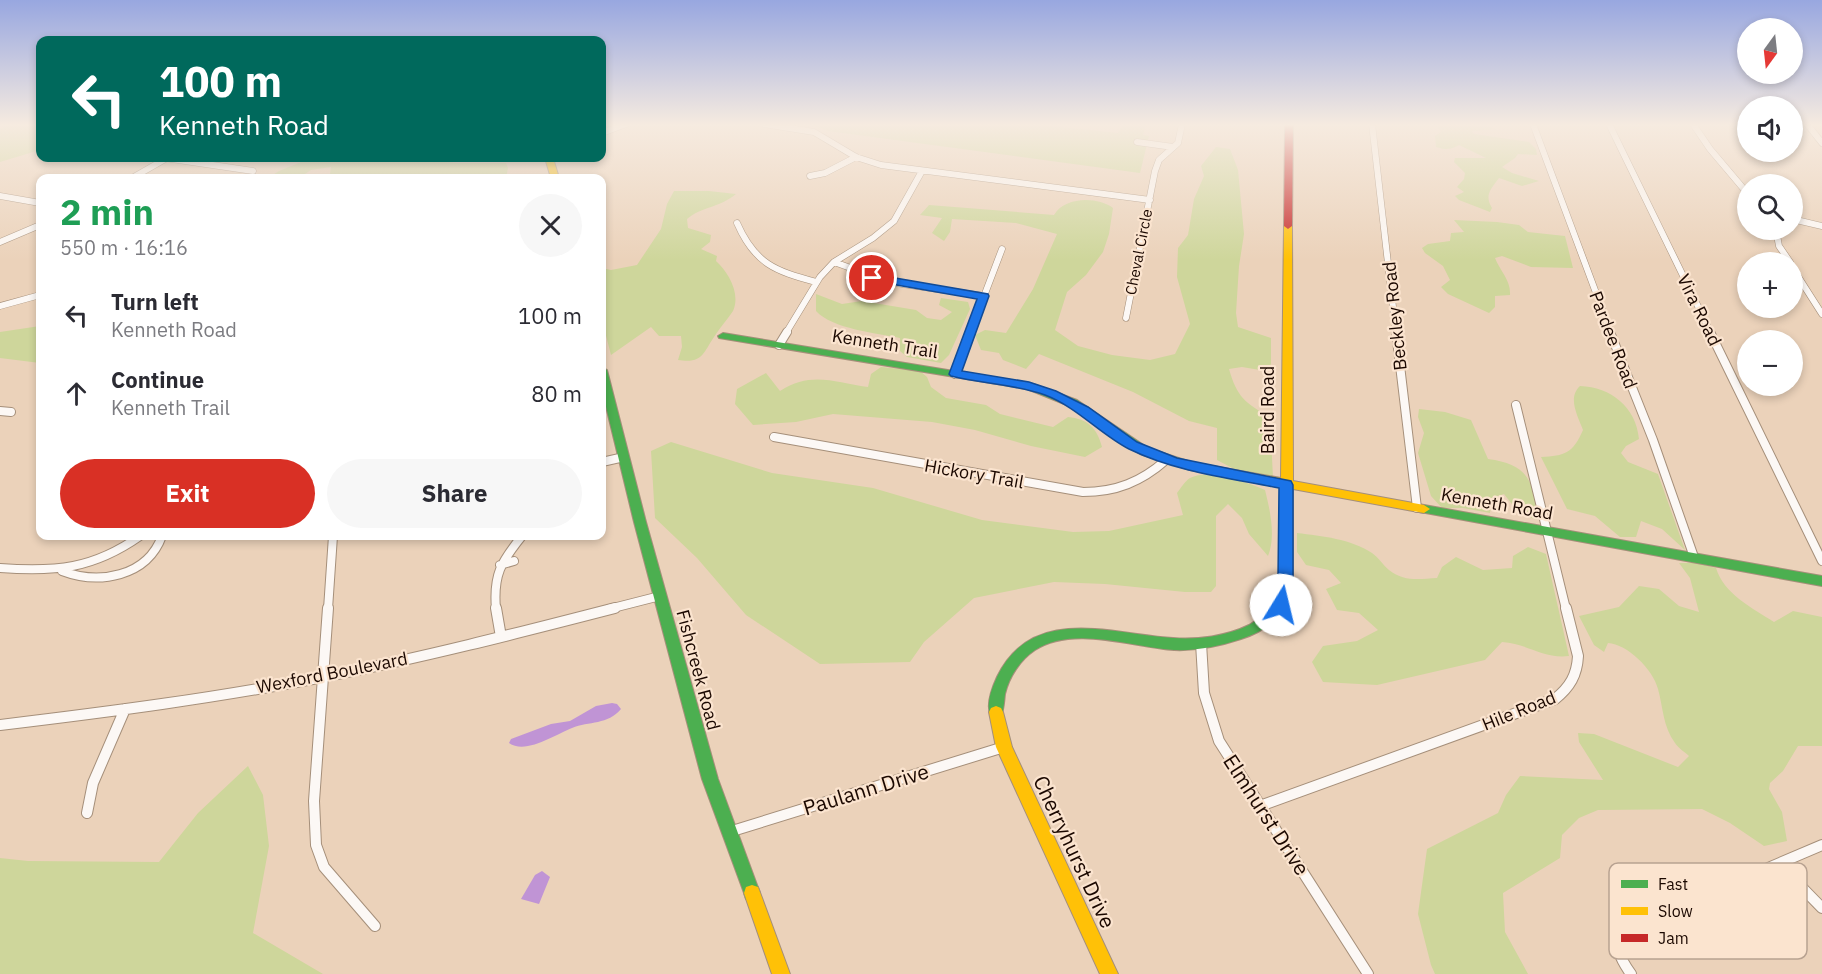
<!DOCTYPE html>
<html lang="en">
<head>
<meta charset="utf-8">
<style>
	:root { --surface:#fff; --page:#f7f7f7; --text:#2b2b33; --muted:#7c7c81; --accent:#d93025 }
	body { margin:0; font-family:"IBM Plex Sans",sans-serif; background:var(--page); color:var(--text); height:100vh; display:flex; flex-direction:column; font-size:22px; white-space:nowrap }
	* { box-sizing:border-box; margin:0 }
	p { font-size:20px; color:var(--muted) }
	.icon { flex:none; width:33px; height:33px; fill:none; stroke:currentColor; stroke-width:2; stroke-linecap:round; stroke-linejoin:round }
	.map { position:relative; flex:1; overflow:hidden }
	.side { position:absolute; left:36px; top:174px; width:570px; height:366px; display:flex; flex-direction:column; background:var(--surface); border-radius:12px; box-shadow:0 3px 9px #0003 }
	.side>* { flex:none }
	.guide { position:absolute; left:36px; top:36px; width:570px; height:126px; border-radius:12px; box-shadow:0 3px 9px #0003; background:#00695c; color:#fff; overflow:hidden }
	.needle { width:39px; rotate:195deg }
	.buttons { position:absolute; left:1737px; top:18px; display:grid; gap:12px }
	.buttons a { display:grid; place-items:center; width:66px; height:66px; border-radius:50%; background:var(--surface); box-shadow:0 3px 9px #0003; font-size:30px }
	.pin { position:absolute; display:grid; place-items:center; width:51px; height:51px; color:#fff; margin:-26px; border:3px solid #fff; border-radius:50%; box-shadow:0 2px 6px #0007 }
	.me { position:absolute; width:66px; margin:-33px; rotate:9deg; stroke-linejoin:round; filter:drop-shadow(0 0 4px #0008) }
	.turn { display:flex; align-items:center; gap:21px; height:126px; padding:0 24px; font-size:27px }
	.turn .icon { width:78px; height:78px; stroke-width:2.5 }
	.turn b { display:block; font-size:42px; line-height:51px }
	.round { display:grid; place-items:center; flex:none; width:63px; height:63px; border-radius:32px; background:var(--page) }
	.overview { display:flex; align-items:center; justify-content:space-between; height:102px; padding:0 24px }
	h1 { font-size:36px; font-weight:700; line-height:45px; color:#1e9e55 }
	.primary-button { display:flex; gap:12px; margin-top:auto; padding:12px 24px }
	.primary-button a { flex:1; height:69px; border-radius:36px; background:var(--accent); color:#fff; font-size:24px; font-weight:700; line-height:69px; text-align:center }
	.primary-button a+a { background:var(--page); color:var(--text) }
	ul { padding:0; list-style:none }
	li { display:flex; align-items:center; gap:18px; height:78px; padding:0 24px }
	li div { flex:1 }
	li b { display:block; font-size:22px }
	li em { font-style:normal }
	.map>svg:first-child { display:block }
</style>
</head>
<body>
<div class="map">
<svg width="1822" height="974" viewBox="0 0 1822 974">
	<rect width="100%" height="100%" fill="#ebd2ba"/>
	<path fill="#ced69b" d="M10,124H40V150L0,162V129Z
		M798,124H1034L1118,133L1124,124H1146L1143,135L1149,136L1140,173L828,131L810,124Z
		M1436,124L1491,127L1496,129L1472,131L1474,134L1529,142L1536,149L1537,155L1518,154L1515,158L1502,167L1512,173L1539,181L1522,186L1499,178C1491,189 1484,195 1492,208L1490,212L1459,200L1455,196L1464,192L1457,187L1464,179L1465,173L1454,162L1455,158H1486L1459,145C1451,150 1445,150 1436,147L1435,136L1441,132Z
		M1216,147L1230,149L1238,170L1244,234L1239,266L1236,313L1238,327L1271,338V364L1266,371L1242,367L1229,369C1237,397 1245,403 1270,417L1273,478L1234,469L1217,460V428L1189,421L1133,392L1039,354L1026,369L1003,360L999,353L981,350L975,335L985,330L1006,333L1033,289L1057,234L1016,223L952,219L950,232L944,241L932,233L942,218L920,215L929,205L1054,215C1064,197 1097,196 1113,208L1109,234L1103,252L1086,275L1067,292L1055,330L1078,346L1112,355L1150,360L1175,354L1190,324L1177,277L1178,248L1188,235L1194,199L1204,176L1201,166Z
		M307,158H404L457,163H506L508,168L506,178H324L330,174L331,167L311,170L299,178H268L279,171L311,158Z
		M674,191H709L736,194C721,207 701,207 687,219L688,228L711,235L710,242L701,249L717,256L716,261C728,272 741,293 733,311C728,319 721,326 716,334C703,352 704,364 678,360L682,347L681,336H659L651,327L611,355L602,320V268L611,270L637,265L661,229L667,204Z
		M1454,220L1497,222L1519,225L1528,232L1565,236L1573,268L1531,267L1502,256L1495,258C1500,271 1511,280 1510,295L1495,296V307L1489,313L1448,294L1441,287L1450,280L1443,266L1425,253L1422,248L1428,244L1450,241L1451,233L1464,232Z
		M816,294L842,304L862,301L916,310L927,318L941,320L952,312L939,305L941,298L968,302L970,309L949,355L941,363L907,357L900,351V338C877,333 832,329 816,311Z
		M40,326V363L0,358V332Z
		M881,367L920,371L927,377L931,387L946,398L986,405L1000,414L1053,427L1068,417C1088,419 1097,428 1102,447L1085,457L1031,446L975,430L932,422L833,414L796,422L753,425L735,404L737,389L766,373L780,391C811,371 834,382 868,387L871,374Z
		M1580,386C1611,387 1636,407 1639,439L1626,446L1621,453L1628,462L1658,474L1685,550L1662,529L1641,521L1636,537H1620L1595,516L1567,509L1541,457C1565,456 1573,453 1583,430C1578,416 1567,398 1580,386Z
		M1419,409L1445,412L1471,420L1488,459C1528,464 1535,482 1537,520L1519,513L1504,494L1492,498L1490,513L1463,508H1442L1431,496L1418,453L1424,433L1418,417Z
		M671,442L772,473L873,488L982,520L1073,532L1109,531L1183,515L1177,493C1181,488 1185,481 1190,478C1210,468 1246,482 1265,490C1270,510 1276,536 1268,556L1249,534L1242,518L1228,504L1216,516V586L1211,592H1185L1105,584L1054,582L974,598L924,642L910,662L820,664L746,615L697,558L655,518L651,451Z
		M1297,533C1322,536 1351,539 1372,553C1379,558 1383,565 1389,570C1404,582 1419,579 1437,578L1442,567L1456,557L1483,570L1512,568L1513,556L1528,547L1546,554L1569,656C1543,659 1529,644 1502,642L1485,660L1377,685L1323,682L1312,662L1323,646L1357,641L1378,630L1359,613L1337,610L1326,589L1341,583L1329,570L1306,565L1297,552Z
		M1679,563H1697L1716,568C1724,594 1752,608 1774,622L1793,611L1822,617V746H1798L1783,771L1770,783L1769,789L1782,812L1787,841L1764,846L1730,823L1702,809L1598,810L1579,818L1562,835L1560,858L1503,893L1505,932L1528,974H1435L1431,965L1418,914L1427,849L1498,813L1506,795L1520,776L1603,780L1579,742L1578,733L1594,734L1678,767L1689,756C1685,752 1678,748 1675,743C1663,727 1663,707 1658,689C1653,669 1627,644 1608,643L1604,652L1594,645L1579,616L1619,607L1639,586L1659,589L1679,606L1699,612L1690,578Z
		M248,766L263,795L269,846L253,933L323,974H0V858L28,861L159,862L198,813Z"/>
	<path fill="#c094d5" d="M612,703L617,704L621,709C608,725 589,721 572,728C556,734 526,755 509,743L511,739L551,724L570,721L596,706Z
		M542,871L550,877L539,904L521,899L535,875Z"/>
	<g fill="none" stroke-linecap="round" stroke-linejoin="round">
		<defs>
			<path id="street-far2" d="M764,124L814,132L856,157L881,165L1150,200
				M1372,124L1396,333
				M1533,124L1611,333
				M1609,124L1711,333
				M1693,124L1710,149L1748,194
				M1807,124L1822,143
				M602,133L626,124
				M1137,142L1173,147
				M165,158L253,171
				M810,176L825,173L856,157
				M132,178L167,158
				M0,196L40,203
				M1792,219L1822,226
				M737,223C755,264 775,271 816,282
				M1776,230L1779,246L1790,262
				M0,242L40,225
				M834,262L889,282L984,296
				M1792,267L1822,314
				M0,306L40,295
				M1126,318L1155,171L1159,160L1178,143L1182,124
				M786,333L820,277L834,262L873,238L894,221L922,171
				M970,333L1002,249"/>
			<path id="street-far1" d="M1396,332L1417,508
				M1610,332L1653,440L1694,557
				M1710,332L1822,561
				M779,345L787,332
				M955,374L971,332
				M1516,405L1566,609
				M0,411L11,412
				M774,437L1083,492C1116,492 1141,482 1166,460
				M602,462L624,457
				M500,565L514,561
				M0,568C56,572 93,569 140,536
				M62,571C99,585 147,577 162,536
				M328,609L333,536
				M496,609C493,575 501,562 522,536
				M609,609L660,596"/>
			<path id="street" d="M328,608L314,801L316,845L324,867L375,926
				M496,608L501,637
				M1201,643L1204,693L1219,741L1368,974
				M0,725C108,712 216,698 323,677C421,658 518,633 615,608
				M1260,806L1555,699C1570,687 1577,675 1578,656L1566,608
				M87,813L93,783L125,709
				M729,832L1004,747
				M1779,864L1822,908
				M1631,974C1621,960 1613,946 1623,930L1822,845"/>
			<path id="fast" d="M723,333L1033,384L1077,400L1148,448L1194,463L1196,466L1190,470L1140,454L1069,406L1027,389L719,338L718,336Z
				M602,367L607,370L646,522L718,779L760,893L758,899L752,901L746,899L744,893L702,779L634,522L602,390Z
				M1424,505L1822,576V586L1420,512L1418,509L1420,506Z
				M1286,572L1291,573L1293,577C1288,610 1273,629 1241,639C1220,646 1197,651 1174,650C1132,647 1073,625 1035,650C1020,660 1009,677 1005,694C1004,702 1004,710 1001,716L996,718L991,716C985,705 992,688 997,677C1032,604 1111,634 1173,638C1197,640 1227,636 1249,625C1263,617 1273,607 1277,591C1278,585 1279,579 1281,573Z"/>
			<path id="slow" d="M545,158H553L559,178H551Z
				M1288,223L1292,226L1293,481L1424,505L1430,509L1424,513L1293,489V577L1291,581H1281L1279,577L1281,487L1190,470L1184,466L1190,462L1281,478L1284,226Z
				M996,706L1001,708L1003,712L1012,747L1118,974H1100L996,747L989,712L991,708Z
				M752,885L758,887L790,974H772L744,893L746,887Z"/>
			<path id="jam" d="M1285,124H1293L1292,226L1288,229L1284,226Z"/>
		</defs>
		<use href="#street-far2" stroke="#a58f7a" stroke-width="7"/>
		<use href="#street-far1" stroke="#a58f7a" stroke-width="10"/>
		<use href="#street" stroke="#a58f7a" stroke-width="12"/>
		<use href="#fast" stroke="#a58f7a" stroke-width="2"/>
		<use href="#slow" stroke="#a58f7a" stroke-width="2"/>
		<use href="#jam" stroke="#a58f7a" stroke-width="2"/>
		<use href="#street-far2" stroke="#fcf8f5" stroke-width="6"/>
		<use href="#street-far1" stroke="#fcf8f5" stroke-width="8"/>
		<use href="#street" stroke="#fcf8f5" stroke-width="10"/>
		<use href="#fast" fill="#4caf50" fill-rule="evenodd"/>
		<use href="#slow" fill="#ffc107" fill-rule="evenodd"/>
		<use href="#jam" fill="#c62828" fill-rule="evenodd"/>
	</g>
	<linearGradient id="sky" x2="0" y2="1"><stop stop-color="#98a7e0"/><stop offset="0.48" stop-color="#f6ebe0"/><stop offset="1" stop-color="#f6ebe0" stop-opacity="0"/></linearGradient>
	<rect width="1822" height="260" fill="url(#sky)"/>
	<path fill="#1a73e8" stroke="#114b97" stroke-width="1.5" d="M872,274L988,294L989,296L962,371L1029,382L1056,391L1088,407L1137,442L1177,458L1291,481L1293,485V578L1287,610H1276L1274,605L1278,578L1279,488C1229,478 1176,472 1129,449C1100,434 1077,407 1045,395C1015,384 982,384 951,376L949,374L977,299L868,280L866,278Z"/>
	<g text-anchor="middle" stroke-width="4.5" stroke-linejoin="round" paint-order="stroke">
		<g font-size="15" fill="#1b0800" stroke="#fbe4cf">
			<text transform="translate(1139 252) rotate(-79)" y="5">Cheval Circle</text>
		</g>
		<g font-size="18" fill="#1b0800" stroke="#fbe4cf">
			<text transform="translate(1699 310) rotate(64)" y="6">Vira Road</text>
			<text transform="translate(1395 316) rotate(-96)" y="6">Beckley Road</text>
			<text transform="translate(1613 340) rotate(69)" y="6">Pardee Road</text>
			<text transform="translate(885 344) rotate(9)" y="6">Kenneth Trail</text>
			<text transform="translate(1268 410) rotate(-90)" y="6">Baird Road</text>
			<text transform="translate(974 474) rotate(10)" y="6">Hickory Trail</text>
			<text transform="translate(1497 504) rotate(10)" y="6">Kenneth Road</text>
			<text transform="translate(698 670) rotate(75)" y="6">Fishcreek Road</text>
			<text transform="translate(332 673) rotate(-11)" y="6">Wexford Boulevard</text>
			<text transform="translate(1519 711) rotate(-22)" y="6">Hile Road</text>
		</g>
		<g font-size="21" fill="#1b0800" stroke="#fbe4cf">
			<text transform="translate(866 790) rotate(-17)" y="7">Paulann Drive</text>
			<text transform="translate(1266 815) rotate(57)" y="7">Elmhurst Drive</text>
			<text transform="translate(1074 852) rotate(65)" y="7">Cherryhurst Drive</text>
		</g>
	</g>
	<rect x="1609" y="863" width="198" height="96" rx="9" fill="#fbe4cf" stroke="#b8a291" stroke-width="1.5"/>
	<rect x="1621" y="880" width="27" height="8" fill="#4caf50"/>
	<rect x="1621" y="907" width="27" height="8" fill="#ffc107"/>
	<rect x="1621" y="934" width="27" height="8" fill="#c62828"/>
	<g font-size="16" fill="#1b0800">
		<text x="1658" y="890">Fast</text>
		<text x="1658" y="917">Slow</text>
		<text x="1658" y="944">Jam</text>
	</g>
</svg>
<div class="buttons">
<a><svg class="needle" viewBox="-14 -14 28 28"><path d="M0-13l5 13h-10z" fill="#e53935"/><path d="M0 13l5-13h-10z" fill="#7c7c81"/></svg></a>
<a><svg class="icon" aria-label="sound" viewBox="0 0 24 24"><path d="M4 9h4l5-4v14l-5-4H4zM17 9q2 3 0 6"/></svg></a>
<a><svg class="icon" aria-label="search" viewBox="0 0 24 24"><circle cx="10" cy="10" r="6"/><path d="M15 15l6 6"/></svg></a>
<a>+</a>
<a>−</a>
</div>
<div class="pin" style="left:872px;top:278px;background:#d93025"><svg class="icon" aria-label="arrive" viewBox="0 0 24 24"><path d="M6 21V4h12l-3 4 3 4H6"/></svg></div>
<svg class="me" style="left:1281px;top:605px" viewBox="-20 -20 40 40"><circle r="19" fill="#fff"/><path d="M0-13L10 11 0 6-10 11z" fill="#1a73e8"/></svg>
<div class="guide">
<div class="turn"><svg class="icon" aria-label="left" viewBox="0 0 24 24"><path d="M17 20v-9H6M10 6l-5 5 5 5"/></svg><div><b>100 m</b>Kenneth Road</div></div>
</div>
<section class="side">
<div class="overview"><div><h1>2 min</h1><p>550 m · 16:16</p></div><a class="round"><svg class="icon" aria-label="close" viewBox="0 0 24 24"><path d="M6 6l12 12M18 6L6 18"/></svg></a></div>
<ul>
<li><svg class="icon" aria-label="left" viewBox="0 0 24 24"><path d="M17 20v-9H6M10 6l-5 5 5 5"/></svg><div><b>Turn left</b><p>Kenneth Road</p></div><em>100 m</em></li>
<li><svg class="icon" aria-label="ahead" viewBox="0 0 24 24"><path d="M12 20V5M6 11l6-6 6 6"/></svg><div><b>Continue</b><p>Kenneth Trail</p></div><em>80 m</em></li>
</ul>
<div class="primary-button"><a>Exit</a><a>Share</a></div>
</section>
</div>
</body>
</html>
